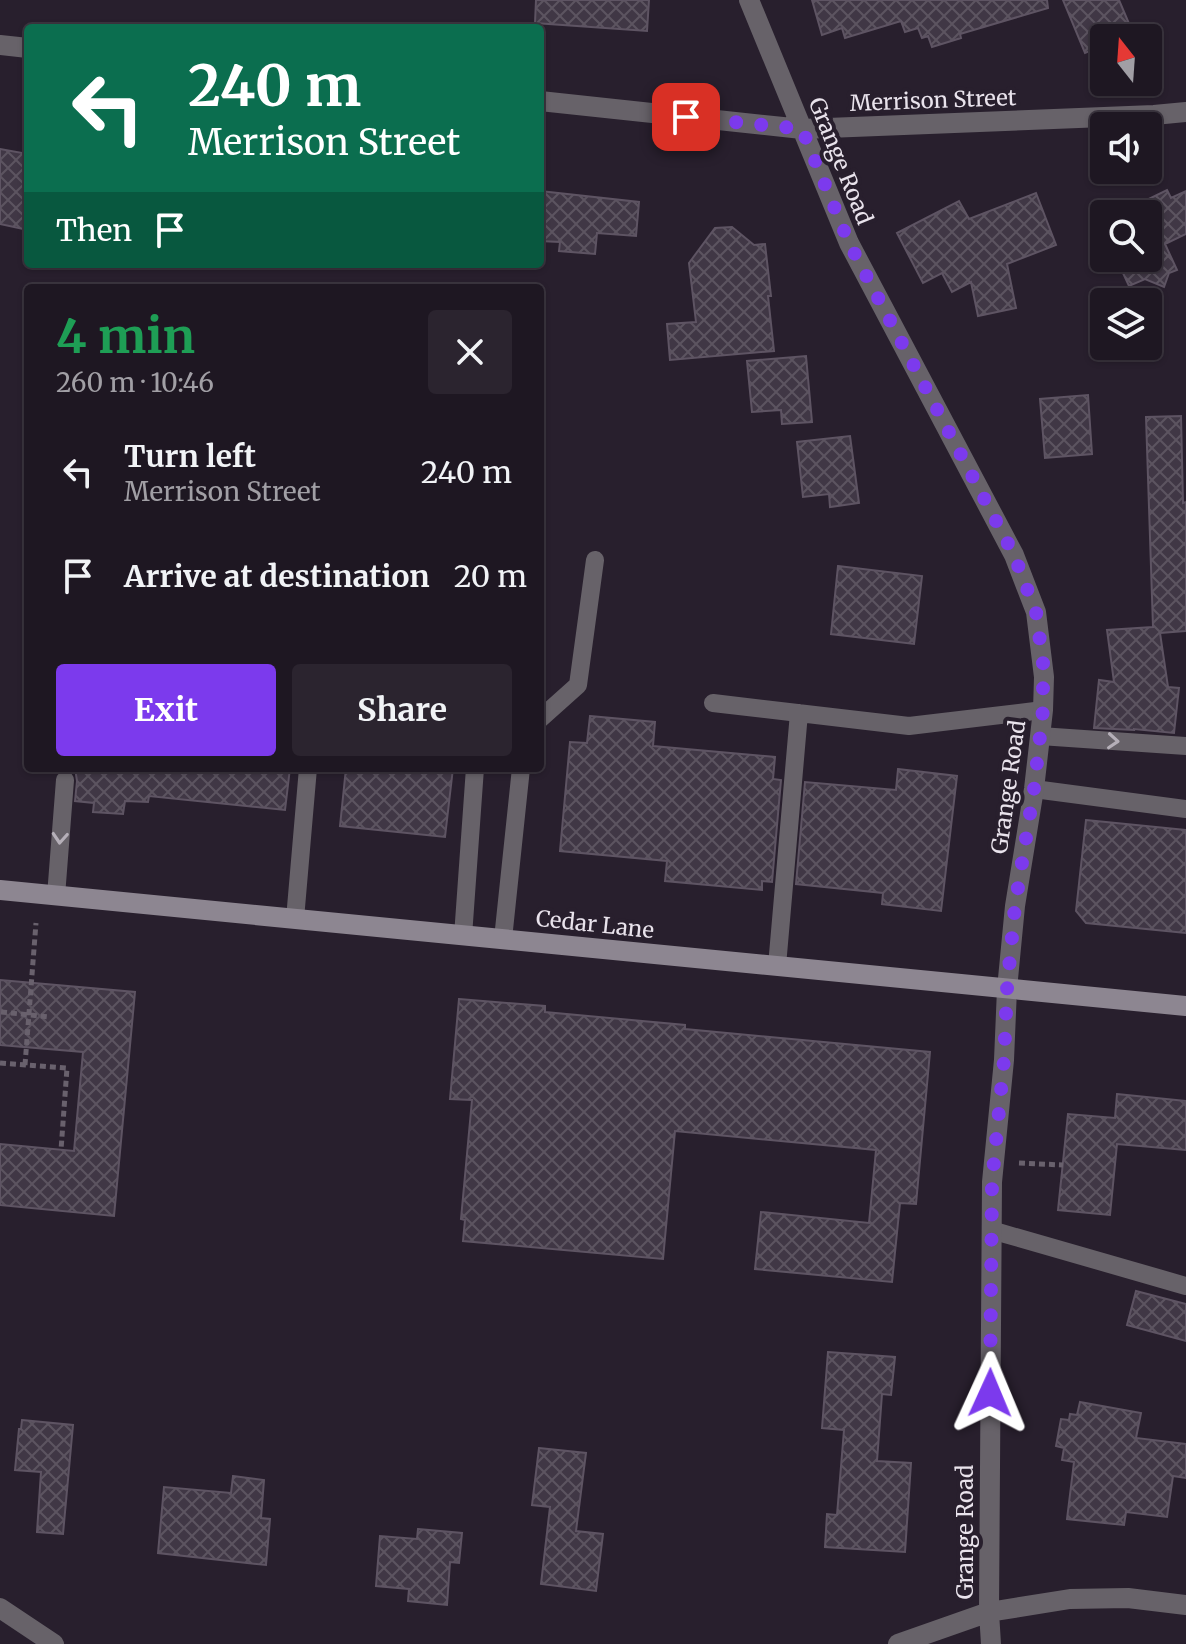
<!DOCTYPE html>
<html lang="en">
<head>
<meta charset="utf-8">
<style>
	:root { --surface:#1e1722; --page:#2b242f; --text:#f1f3f6; --muted:#a19fa5; --line:#3c3640; --accent:#7c3aed }
	body { margin:0; font-family:Merriweather,serif; background:var(--page); color:var(--text); height:100vh; display:flex; flex-direction:column; font-size:30px; white-space:nowrap }
	* { box-sizing:border-box; margin:0 }
	p { font-size:26px; color:var(--muted) }
	.icon { flex:none; width:44px; height:44px; fill:none; stroke:currentColor; stroke-width:2; stroke-linecap:round; stroke-linejoin:round }
	.map { position:relative; flex:1; overflow:hidden }
	.side { position:absolute; left:24px; top:284px; width:520px; height:488px; display:flex; flex-direction:column; background:var(--surface); border-radius:8px; box-shadow:0 2px 6px #0004,0 0 0 2px var(--line) }
	.side>* { flex:none }
	.hud { position:absolute; left:24px; top:24px; width:520px; height:244px; border-radius:8px; box-shadow:0 2px 6px #0004,0 0 0 2px var(--line); background:#0b6e4f; color:#fff; overflow:hidden }
	.needle { width:52px; rotate:343deg }
	.fabs { position:absolute; left:1090px; top:24px; display:grid; gap:16px }
	.fabs a { display:grid; place-items:center; width:72px; height:72px; border-radius:8px; background:var(--surface); box-shadow:0 2px 6px #0004,0 0 0 2px var(--line); font-size:40px }
	.pin { position:absolute; display:grid; place-items:center; width:68px; height:68px; color:#fff; margin:-34px; border-radius:16px; box-shadow:0 4px 12px #0006 }
	.me { position:absolute; width:88px; margin:-44px; rotate:1deg; stroke-linejoin:round; filter:drop-shadow(0 0 6px #0008) }
	.turn { display:flex; align-items:center; gap:28px; height:168px; padding:0 32px; font-size:36px }
	.turn .icon { width:104px; height:104px; stroke-width:2.5 }
	.turn b { display:block; font-size:56px; line-height:68px }
	.then { display:flex; align-items:center; height:76px; padding:0 32px; background:#0003; gap:16px; font-size:30px }
	.round { display:grid; place-items:center; flex:none; width:84px; height:84px; border-radius:8px; background:var(--page) }
	.headline { display:flex; align-items:center; justify-content:space-between; height:136px; padding:0 32px }
	h1 { font-size:48px; font-weight:700; line-height:60px; color:#1e9e55 }
	.action { display:flex; gap:16px; margin-top:auto; padding:16px 32px }
	.action a { flex:1; height:92px; border-radius:8px; background:var(--accent); color:#fff; font-size:32px; font-weight:700; line-height:92px; text-align:center }
	.action a+a { background:var(--page); color:var(--text) }
	ul { padding:0; list-style:none }
	li { display:flex; align-items:center; gap:24px; height:104px; padding:0 32px }
	li div { flex:1 }
	li b { display:block; font-size:30px }
	li em { font-style:normal }
	.map>svg:first-child { display:block }
</style>
</head>
<body>
<div class="map">
<svg width="1186" height="1644" viewBox="0 0 1186 1644">
	<defs>
		<pattern id="building-cross-hatch" width="8" height="8" patternUnits="userSpaceOnUse" patternTransform="scale(2)"><rect width="8" height="8" fill="#403745"/><path d="M0 0l8 8M0 8l8-8" fill="none" stroke="#5c5460"/></pattern>
	</defs>
	<rect width="100%" height="100%" fill="#281f2d"/>
	<path fill="url(#building-cross-hatch)" stroke="#5e5463" stroke-width="2" d="M536,0H649L647,31L535,23Z
		M812,0H1047L1048,8L960,34L961,38L932,47L928,36L922,38L918,28L905,32L901,21L845,38L842,28L822,35Z
		M1063,0H1119L1133,33L1121,38H1104V45L1085,53Z
		M0,149L28,154V230L0,224Z
		M1167,190L1171,198L1186,191V234L1165,244L1177,270L1169,273L1164,287L1145,279L1129,286L1116,258H1148V214H1122L1127,212L1126,210Z
		M540,191L639,202L636,236L597,233L595,254L559,251L560,242L540,241Z
		M1036,193L1056,245L1007,264L1016,308L978,316L971,282L952,292L942,273L923,283L897,233L959,201L969,219Z
		M732,227L754,245L765,244L771,296H768L774,351L670,360L667,324L696,322L689,263L715,228Z
		M806,356L812,422L782,424L781,410L752,412L747,361Z
		M1088,395L1092,454L1045,458L1040,399Z
		M1181,416L1183,503L1186,502V631L1160,633L1168,687L1179,688L1174,733L1134,729V730L1094,728L1099,680L1114,682L1107,630L1153,627L1146,417Z
		M850,436L859,503L830,507L829,494L803,497L797,442Z
		M838,566L922,576L914,644L831,634Z
		M590,716L655,722L653,746L775,757L773,779L781,780L772,882L762,881V890L665,881L667,861L560,851L570,742L587,743Z
		M75,768H290L285,810L149,796L148,802L125,801L123,814L93,812L94,803L75,801L77,781Z
		M346,768H453L445,837L340,826Z
		M898,769L957,776L941,911L882,904L883,893L796,884L805,782L896,790Z
		M1086,820L1186,830V933L1086,923L1076,911Z
		M0,980L135,992L114,1216L0,1205V1144L74,1151L83,1052L0,1045Z
		M459,999L545,1006V1012L685,1025V1029L930,1052L916,1204L900,1203L892,1282L755,1269L761,1212L869,1223L876,1150L675,1131L663,1259L463,1241L465,1220L461,1219L472,1100L450,1099Z
		M1117,1094L1186,1101V1150L1117,1144L1110,1215L1058,1210L1068,1114L1115,1118Z
		M1136,1291L1186,1304V1341L1127,1325Z
		M828,1352L895,1357L891,1395L882,1394L877,1461L911,1463L905,1552L825,1547L827,1514L837,1515L844,1430L822,1428Z
		M1080,1402L1141,1413L1136,1438L1186,1444V1478L1173,1476L1167,1517L1126,1512L1124,1525L1067,1519L1074,1462L1062,1460L1064,1448L1056,1446L1061,1419L1069,1420L1070,1414L1077,1415Z
		M22,1420L73,1425L63,1534L37,1532L41,1472L15,1470L19,1429H21Z
		M539,1448L586,1453L576,1531L603,1534L596,1591L541,1584L550,1507L532,1505Z
		M233,1476L264,1480L261,1518L270,1519L266,1565L158,1553L164,1487L231,1493Z
		M418,1529L462,1533L459,1563L450,1562L447,1605L408,1601L409,1589L376,1586L380,1536L417,1539Z"/>
	<g fill="none" stroke-linecap="round" stroke-linejoin="round">
		<path stroke="#69616d" stroke-width="5" stroke-dasharray="6 4" stroke-linecap="butt" d="M1,1012L50,1017
			M0,1063L67,1068L61,1150
			M25,1065L36,923
			M1019,1163L1063,1165"/>
		<path stroke="#676269" stroke-width="18" d="M713,703L909,726L1043,710
			M540,719L578,685L595,560
			M1040,736L1186,746
			M1034,789L1186,809
			M56,896L65,780
			M295,919L308,768
			M463,936L475,768
			M503,939L521,768
			M777,966L799,713
			M991,1230L1186,1286"/>
		<path stroke="#676269" stroke-width="20" d="M749,0L849,243L1014,555L1036,612L1044,677L1043,710L1034,789L1015,906L1007,989L1004,1060L992,1182L989,1612L991,1644
			M0,45L28,48
			M540,101L802,129L1154,115L1186,112
			M0,1608L54,1644
			M898,1644L989,1612L1070,1599L1128,1598L1186,1605"/>
		<path stroke="#8d8691" stroke-width="20" d="M0,890L1186,1006"/>
	</g>
	<defs><path id="oneway-chevron" d="M-2-3.5L2.5 0L-2 3.5" fill="none" stroke-width="1.6" stroke-linecap="round" stroke-linejoin="round" transform="scale(2)"/></defs>
	<g stroke="#b5afb8">
		<use href="#oneway-chevron" transform="translate(1113 741) rotate(4)"/>
		<use href="#oneway-chevron" transform="translate(60 838) rotate(94)"/>
	</g>
	<g fill="none" stroke-linecap="round" stroke-linejoin="round">
		<path stroke="#7c3aed" stroke-width="14" stroke-dasharray="0 25.2" d="M686,117L802,129L849,243L1014,555L1036,612L1043,663V710L1034,789L1015,906L1007,989L1004,1060L992,1182L990,1393"/>
	</g>
	<g text-anchor="middle" stroke-width="8" stroke-linejoin="round" paint-order="stroke">
		<g font-size="22" fill="#e9e3ec" stroke="#281f2d">
			<text transform="translate(933 100) rotate(-2)" y="8">Merrison Street</text>
			<text transform="translate(841 161) rotate(68)" y="8">Grange Road</text>
			<text transform="translate(1008 787) rotate(-82)" y="8">Grange Road</text>
			<text transform="translate(595 924) rotate(6)" y="8">Cedar Lane</text>
			<text transform="translate(965 1532) rotate(-90)" y="8">Grange Road</text>
		</g>
	</g>
</svg>
<div class="fabs">
<a><svg class="needle" viewBox="-14 -14 28 28"><path d="M0-13l5 13h-10z" fill="#e53935"/><path d="M0 13l5-13h-10z" fill="#a19fa5"/></svg></a>
<a><svg class="icon" aria-label="sound" viewBox="0 0 24 24"><path d="M4 9h4l5-4v14l-5-4H4zM17 9q2 3 0 6"/></svg></a>
<a><svg class="icon" aria-label="search" viewBox="0 0 24 24"><circle cx="10" cy="10" r="6"/><path d="M15 15l6 6"/></svg></a>
<a><svg class="icon" aria-label="layers" viewBox="0 0 24 24"><path d="M12 4l9 5-9 5-9-5zM3 14l9 5 9-5"/></svg></a>
</div>
<div class="pin" style="left:686px;top:117px;background:#d93025"><svg class="icon" aria-label="arrive" viewBox="0 0 24 24"><path d="M6 21V4h12l-3 4 3 4H6"/></svg></div>
<svg class="me" style="left:990px;top:1393px" viewBox="-20 -20 40 40"><path d="M0-17L14 15 0 8-14 15z" fill="#7c3aed" stroke="#fff" stroke-width="4"/></svg>
<div class="hud">
<div class="turn"><svg class="icon" aria-label="left" viewBox="0 0 24 24"><path d="M17 20v-9H6M10 6l-5 5 5 5"/></svg><div><b>240 m</b>Merrison Street</div></div>
<div class="then">Then<svg class="icon" aria-label="arrive" viewBox="0 0 24 24"><path d="M6 21V4h12l-3 4 3 4H6"/></svg></div>
</div>
<section class="side">
<div class="headline"><div><h1>4 min</h1><p>260 m · 10:46</p></div><a class="round"><svg class="icon" aria-label="close" viewBox="0 0 24 24"><path d="M6 6l12 12M18 6L6 18"/></svg></a></div>
<ul>
<li><svg class="icon" aria-label="left" viewBox="0 0 24 24"><path d="M17 20v-9H6M10 6l-5 5 5 5"/></svg><div><b>Turn left</b><p>Merrison Street</p></div><em>240 m</em></li>
<li><svg class="icon" aria-label="arrive" viewBox="0 0 24 24"><path d="M6 21V4h12l-3 4 3 4H6"/></svg><div><b>Arrive at destination</b></div><em>20 m</em></li>
</ul>
<div class="action"><a>Exit</a><a>Share</a></div>
</section>
</div>
</body>
</html>
